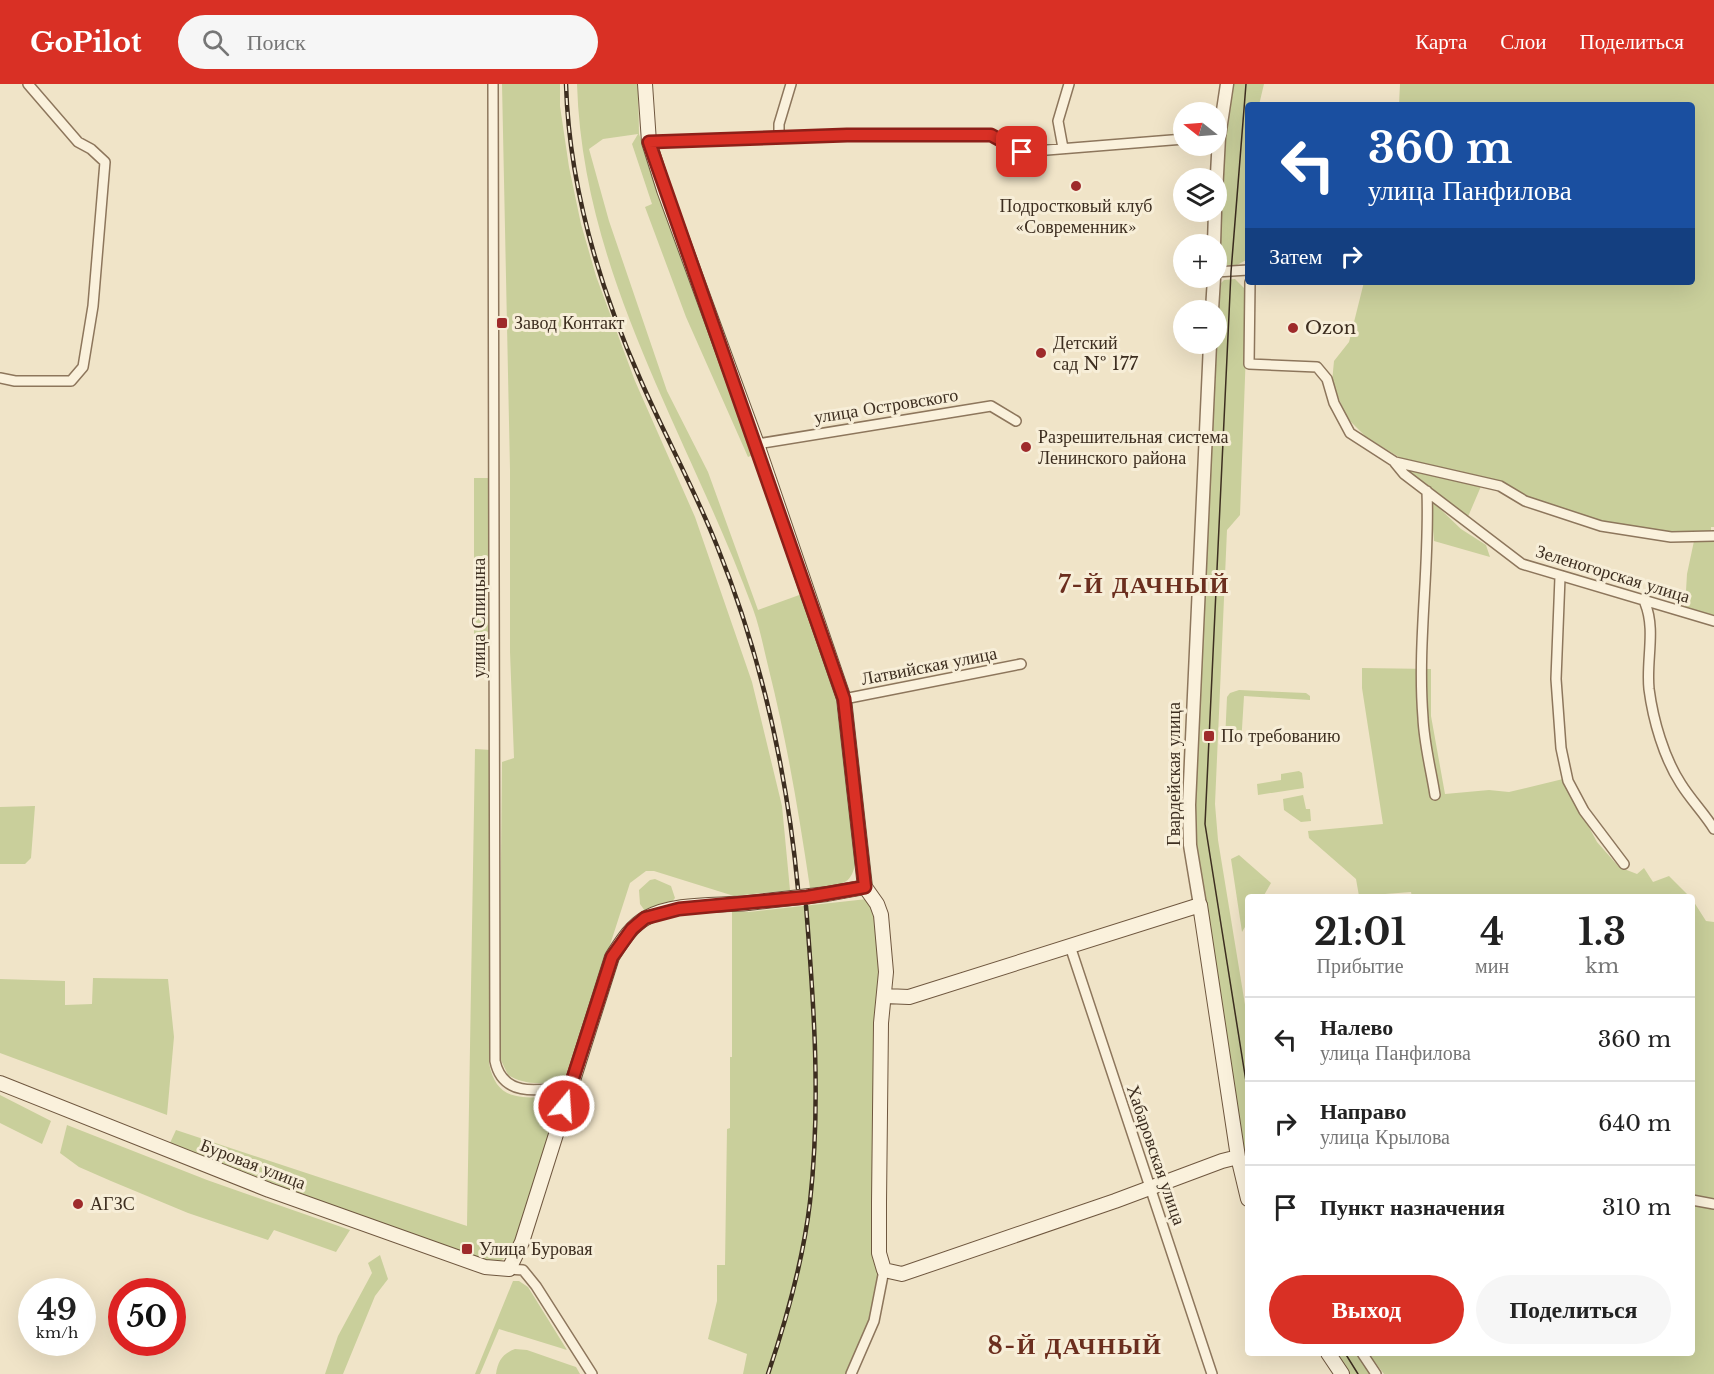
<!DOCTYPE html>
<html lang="ru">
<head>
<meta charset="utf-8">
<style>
	:root { --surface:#fff; --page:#f6f6f6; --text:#222; --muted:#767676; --line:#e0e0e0; --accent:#d93025 }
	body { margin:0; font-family:"Libre Baskerville",serif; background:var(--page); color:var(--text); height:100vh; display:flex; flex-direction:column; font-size:22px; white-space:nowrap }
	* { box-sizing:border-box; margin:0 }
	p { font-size:20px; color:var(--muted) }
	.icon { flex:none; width:33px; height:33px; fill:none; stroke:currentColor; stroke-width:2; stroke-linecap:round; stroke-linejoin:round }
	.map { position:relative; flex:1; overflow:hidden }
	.panel { position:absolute; left:1245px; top:810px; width:450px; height:462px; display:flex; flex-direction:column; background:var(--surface); border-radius:6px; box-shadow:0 6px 24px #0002 }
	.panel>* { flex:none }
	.hud { position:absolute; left:1245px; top:18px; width:450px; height:183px; border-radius:6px; box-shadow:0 6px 24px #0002; background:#1a4fa0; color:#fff; overflow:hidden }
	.needle { width:39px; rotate:287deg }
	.fabs { position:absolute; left:1173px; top:18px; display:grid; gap:12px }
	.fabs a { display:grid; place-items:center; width:54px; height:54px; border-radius:50%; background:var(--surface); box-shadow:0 6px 24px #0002; font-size:30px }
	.speed { position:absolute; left:18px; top:1194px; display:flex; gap:12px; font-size:30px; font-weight:700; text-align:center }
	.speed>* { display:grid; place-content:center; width:78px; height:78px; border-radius:50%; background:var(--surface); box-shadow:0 6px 24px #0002; line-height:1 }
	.speed small { font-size:15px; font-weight:400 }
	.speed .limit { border:9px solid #d22; background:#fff; color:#111 }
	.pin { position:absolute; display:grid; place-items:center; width:51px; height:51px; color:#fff; margin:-26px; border-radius:12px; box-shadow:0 3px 9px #0006 }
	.me { position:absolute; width:66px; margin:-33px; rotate:18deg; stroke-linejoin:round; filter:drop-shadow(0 0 4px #0008) }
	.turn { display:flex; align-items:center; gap:21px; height:126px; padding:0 24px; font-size:27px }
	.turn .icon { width:78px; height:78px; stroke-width:2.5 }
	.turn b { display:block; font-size:42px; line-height:51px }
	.then { display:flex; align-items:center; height:57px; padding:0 24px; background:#0003; gap:12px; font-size:22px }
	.eta { display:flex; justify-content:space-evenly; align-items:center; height:102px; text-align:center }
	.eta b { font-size:36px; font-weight:800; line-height:42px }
	.action { display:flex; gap:12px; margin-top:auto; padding:12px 24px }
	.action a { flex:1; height:69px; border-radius:36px; background:var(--accent); color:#fff; font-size:24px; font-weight:800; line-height:69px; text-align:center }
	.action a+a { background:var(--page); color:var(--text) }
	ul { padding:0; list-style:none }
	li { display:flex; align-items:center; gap:18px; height:84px; padding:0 24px; border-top:2px solid var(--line) }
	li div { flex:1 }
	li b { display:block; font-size:22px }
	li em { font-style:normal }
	header { display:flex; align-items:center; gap:36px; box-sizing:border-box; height:84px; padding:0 30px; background:var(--accent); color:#fff }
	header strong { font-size:28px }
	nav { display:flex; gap:33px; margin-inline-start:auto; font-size:21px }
	.search { width:420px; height:54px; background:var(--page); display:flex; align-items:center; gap:15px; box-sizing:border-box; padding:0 21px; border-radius:33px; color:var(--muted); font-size:22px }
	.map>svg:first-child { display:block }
</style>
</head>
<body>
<header>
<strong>GoPilot</strong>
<div class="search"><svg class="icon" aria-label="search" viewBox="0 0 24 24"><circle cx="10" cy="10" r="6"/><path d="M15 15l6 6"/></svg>Поиск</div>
<nav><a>Карта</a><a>Слои</a><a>Поделиться</a></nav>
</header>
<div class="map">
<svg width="1714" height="1290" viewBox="0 0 1714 1290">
	<rect width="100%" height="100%" fill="#f0e4c8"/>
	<path fill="#c9cf9b" d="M502,0H560V22L569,83L581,140L596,192L635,297L695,433L752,598L782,722L790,806L734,812L654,787H646L630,799L569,988C556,1003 525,1002 508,991L499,972L502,678L514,674L510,568V386Z
		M577,0H638L639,50L753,371L748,373L686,233L645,123L652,120L632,60L638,50L603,55L589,65L609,137L667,307L708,388L758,526L802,510L836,617L856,774C853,797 847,799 826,805L825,802L810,804C799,730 787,658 769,586C764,566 760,544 753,525C688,349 583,193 577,0Z
		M1231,0H1264L1259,21H1248V175L1237,181H1223L1218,173L1223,60Z
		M1400,0H1714V443H1711V450L1685,451L1609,442L1515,408L1407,378L1366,353L1347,334L1332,298L1334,277L1349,258L1364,198H1692V21H1399Z
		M1235,195L1245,205L1248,212L1240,431L1227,446L1215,720L1218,756L1248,939V1074L1243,1070L1195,761L1193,721L1218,202L1224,196Z
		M1407,383L1435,392L1482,400L1467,435L1406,386Z
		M474,394H491V568H474Z
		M1433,418L1461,445L1486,461L1490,473L1434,457L1431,422Z
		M1714,456V533L1685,524L1687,490L1694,457Z
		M1362,584L1431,585V632L1445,710L1489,706L1509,708L1563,695L1597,758L1619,783L1637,790L1644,784L1653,798L1669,792L1690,813H1412L1411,808L1359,812L1356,795L1309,754L1308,747L1383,740L1362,604Z
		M1239,606L1306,609L1310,612V616L1244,612L1241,661L1225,657L1227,613L1230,609Z
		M475,665L491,666L489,979C496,1017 520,1014 552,1013L559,1021L517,1158L511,1170L495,1180L363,1134L170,1059L176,1046L467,1142Z
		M1299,687L1302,689L1304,704L1258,711L1257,700L1281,696V690Z
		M1303,711L1306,725H1310L1311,737L1301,738L1284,726L1283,715Z
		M35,722L31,774L25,780H0V723Z
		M1239,771L1271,799L1263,813H1248V838L1242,848L1231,775Z
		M655,795L671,802L675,814L671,819L645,827L640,820L639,806L650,796Z
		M867,815L874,833L880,894L878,1203L870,1236L845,1290H743L747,1270L708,1255L717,1217V1181H725L727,1045L730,1044V973H732V827L749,828Z
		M1692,815L1706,837L1714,838V1290H1384L1368,1269H1692Z
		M93,894L168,895L174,953L167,1031L0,969V895L65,897V921L92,920Z
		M0,1011L51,1037L42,1060L0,1039Z
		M67,1041L207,1096L350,1146L336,1168L274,1146L268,1156L188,1129L111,1097L79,1083L60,1069Z
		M380,1171L388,1195L375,1212L343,1290H325L338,1252L372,1189L368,1179Z
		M513,1197H519L528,1203L567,1266L499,1245L480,1290H475Z
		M515,1265L527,1266L570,1281L576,1283L580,1290H496C498,1277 502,1270 515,1265Z
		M1333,1269H1363L1377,1290H1346Z"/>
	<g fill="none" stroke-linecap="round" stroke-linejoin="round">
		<defs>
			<path id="minor" d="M493,0L495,977C503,1015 541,1006 571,1002
				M779,52V40L791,0
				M649,58L847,51H991L1022,68L1184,55
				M1063,64L1058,37L1069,0
				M1216,188L1248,186
				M1250,198L1249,280L1317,283L1327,295L1334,319L1350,349L1395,378L1500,402L1525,417L1601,442L1671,453L1714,452
				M0,294L15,297H71L83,283L93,222L105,78L91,65L78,58L28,0
				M757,360L991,322L1016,337
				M1395,379L1404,390L1522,480L1714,537
				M1427,407C1430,482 1417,558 1423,634C1424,659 1431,686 1435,711
				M1560,493L1556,595L1561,664L1568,697L1584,727L1624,780
				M1645,519C1656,546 1646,576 1649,605C1653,636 1664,674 1681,700C1691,716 1704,729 1714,745
				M844,615L1021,580
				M1070,862L1212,1290
				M1692,1116L1714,1120
				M509,1185L523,1186L536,1202L592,1290
				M1362,1269L1376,1290
				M851,1290L874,1237L884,1186"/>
			<path id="tertiary" d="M1216,109L1219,53L1227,0
				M1214,160L1215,128
				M1212,226L1214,194
				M1200,821L1190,761L1189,721L1210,260"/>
			<path id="secondary" d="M645,0L649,58L664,106L757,360L844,615L865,803L877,820L881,831L886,888L881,939L879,1118V1169L884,1186L902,1190L1115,1117L1222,1077L1238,1073
				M827,810L865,803
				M885,912L909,913L1200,821L1238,1073L1248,1115
				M0,999L269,1106L485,1183L509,1185L522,1158L612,873C621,859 631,842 646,834C674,818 717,822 748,819
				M1328,1269L1342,1290"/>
		</defs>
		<use href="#minor" stroke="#8d765c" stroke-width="12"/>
		<use href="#tertiary" stroke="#8d765c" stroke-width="15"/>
		<use href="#secondary" stroke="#6f573f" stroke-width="16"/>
		<use href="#minor" stroke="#faf1dc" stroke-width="9"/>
		<use href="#tertiary" stroke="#faf1dc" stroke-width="12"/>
		<use href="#secondary" stroke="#faf1dc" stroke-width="14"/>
		<path stroke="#3d2e20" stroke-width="1.5" d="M1246,0L1231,188L1205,740L1248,1010
			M1345,1269L1358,1290"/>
		<defs>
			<path id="rail" d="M566,0C569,102 600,205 641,297C665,352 695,406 717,462C761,571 787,688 798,805
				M768,1290C787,1234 803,1177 810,1118C821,1020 814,920 806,822"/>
		</defs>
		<use href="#rail" stroke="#3d2e20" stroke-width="4.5"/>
		<use href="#rail" stroke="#f7eed8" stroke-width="2" stroke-dasharray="7" stroke-linecap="butt"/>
		<defs>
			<path id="secondary-bridge" d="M748,819L827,810"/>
		</defs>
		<use href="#secondary-bridge" stroke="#6f573f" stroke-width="16" stroke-linecap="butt"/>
		<use href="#secondary-bridge" stroke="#faf1dc" stroke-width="14"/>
	</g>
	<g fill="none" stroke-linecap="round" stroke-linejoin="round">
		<defs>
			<path id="route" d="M564,1022L612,873L632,845L645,834L679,825L807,813L865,803L844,615L649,58L847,51H991L1022,68"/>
		</defs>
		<use href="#route" stroke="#8d1f18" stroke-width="15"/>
		<use href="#route" stroke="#d93025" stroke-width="10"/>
	</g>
	<g fill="#9e2a2b" stroke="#f7eed8" stroke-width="2">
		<circle cx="1076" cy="102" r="6"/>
		<rect x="496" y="233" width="12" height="12" rx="3"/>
		<circle cx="1293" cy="244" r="6"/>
		<circle cx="1041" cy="269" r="6"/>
		<circle cx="1026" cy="363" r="6"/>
		<rect x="1203" y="646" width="12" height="12" rx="3"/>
		<circle cx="78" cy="1120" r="6"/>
		<rect x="461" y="1159" width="12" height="12" rx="3"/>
	</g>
	<g text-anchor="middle" stroke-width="6" stroke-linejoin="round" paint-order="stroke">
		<g font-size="18" fill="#3d2e20" stroke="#f7eed8" text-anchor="start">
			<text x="1076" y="128" text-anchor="middle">Подростковый клуб<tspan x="1076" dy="21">«Современник»</tspan></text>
			<text x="514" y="245">Завод Контакт</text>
			<text x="1305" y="250">Ozon</text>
			<text x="1053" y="265">Детский<tspan x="1053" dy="21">сад № 177</tspan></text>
			<text x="1038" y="359">Разрешительная система<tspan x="1038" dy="21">Ленинского района</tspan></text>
			<text x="1221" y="658">По требованию</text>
			<text x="90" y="1126">АГЗС</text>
			<text x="479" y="1171">Улица Буровая</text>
		</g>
		<g font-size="18" fill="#3d2e20" stroke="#f7eed8">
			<text transform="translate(886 322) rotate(-9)" y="6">улица Островского</text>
			<text transform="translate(1613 490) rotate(17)" y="6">Зеленогорская улица</text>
			<text transform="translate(479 534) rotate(-90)" y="6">улица Спицына</text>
			<text transform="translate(929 582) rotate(-11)" y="6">Латвийская улица</text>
			<text transform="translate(1174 690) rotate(-90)" y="6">Гвардейская улица</text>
			<text transform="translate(1156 1071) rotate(71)" y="6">Хабаровская улица</text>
			<text transform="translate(253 1080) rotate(21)" y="6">Буровая улица</text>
		</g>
		<g font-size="24" font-weight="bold" letter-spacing="1.5" fill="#6b2e1e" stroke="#f7eed8">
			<text x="1144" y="509">7-Й ДАЧНЫЙ</text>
			<text x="1075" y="1270">8-Й ДАЧНЫЙ</text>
		</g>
	</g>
</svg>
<div class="fabs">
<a><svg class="needle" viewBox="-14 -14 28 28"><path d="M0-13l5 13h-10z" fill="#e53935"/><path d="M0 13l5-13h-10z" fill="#767676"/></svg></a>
<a><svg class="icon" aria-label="layers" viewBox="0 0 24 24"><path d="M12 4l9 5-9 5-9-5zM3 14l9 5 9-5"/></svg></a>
<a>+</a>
<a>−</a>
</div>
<div class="speed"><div>49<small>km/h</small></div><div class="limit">50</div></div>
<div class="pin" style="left:1022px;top:68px;background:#d93025"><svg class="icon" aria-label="arrive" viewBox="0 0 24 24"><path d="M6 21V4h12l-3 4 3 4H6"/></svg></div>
<svg class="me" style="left:564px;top:1022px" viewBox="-20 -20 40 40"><circle r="17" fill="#d93025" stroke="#fff" stroke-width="3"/><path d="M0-11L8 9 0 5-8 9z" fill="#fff"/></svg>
<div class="hud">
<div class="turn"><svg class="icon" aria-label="left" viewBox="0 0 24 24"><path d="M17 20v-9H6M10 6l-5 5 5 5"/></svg><div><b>360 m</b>улица Панфилова</div></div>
<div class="then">Затем<svg class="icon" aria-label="right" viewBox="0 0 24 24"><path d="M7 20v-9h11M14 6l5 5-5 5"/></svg></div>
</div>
<section class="panel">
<div class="eta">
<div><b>21:01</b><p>Прибытие</p></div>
<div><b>4</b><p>мин</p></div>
<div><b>1.3</b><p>km</p></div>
</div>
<ul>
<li><svg class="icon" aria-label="left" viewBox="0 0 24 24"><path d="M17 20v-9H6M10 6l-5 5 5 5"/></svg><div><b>Налево</b><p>улица Панфилова</p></div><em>360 m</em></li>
<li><svg class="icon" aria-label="right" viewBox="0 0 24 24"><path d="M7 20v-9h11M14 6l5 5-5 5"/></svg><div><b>Направо</b><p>улица Крылова</p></div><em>640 m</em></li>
<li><svg class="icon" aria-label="arrive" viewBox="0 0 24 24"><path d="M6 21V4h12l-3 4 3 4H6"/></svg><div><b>Пункт назначения</b></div><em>310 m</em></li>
</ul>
<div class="action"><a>Выход</a><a>Поделиться</a></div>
</section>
</div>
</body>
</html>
